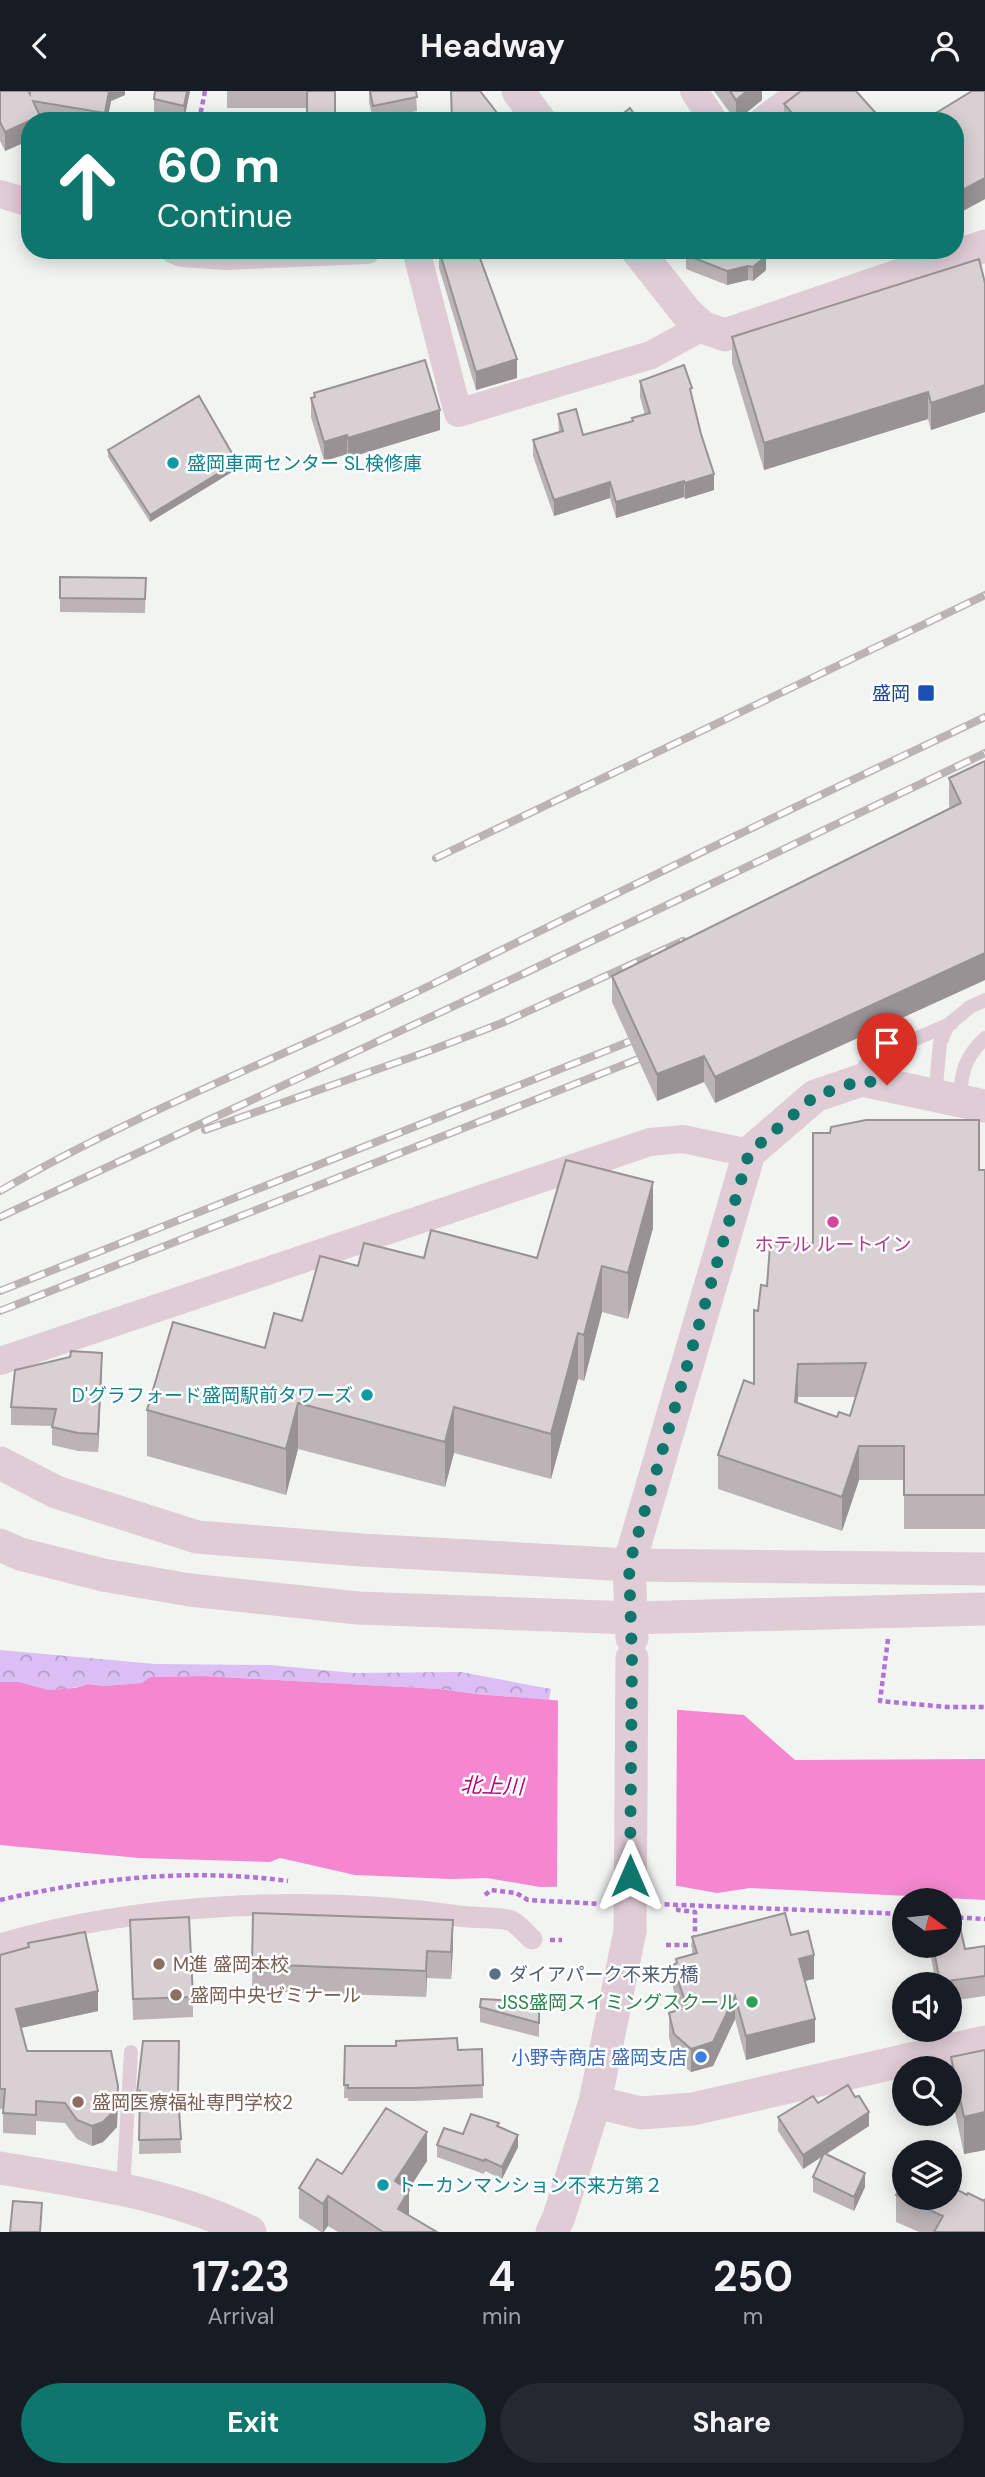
<!DOCTYPE html>
<html lang="en">
<head>
<meta charset="utf-8">
<style>
	:root { --surface:#171b24; --page:#242831; --text:#f1f3f6; --muted:#9ea1a6; --accent:#0f766e }
	body { margin:0; font-family:"DM Sans","Noto Sans JP",sans-serif; background:var(--page); color:var(--text); height:100vh; display:flex; flex-direction:column; font-size:26px; white-space:nowrap }
	* { box-sizing:border-box; margin:0 }
	p { font-size:23px; color:var(--muted) }
	.icon { flex:none; width:38px; height:38px; fill:none; stroke:currentColor; stroke-width:2; stroke-linecap:round; stroke-linejoin:round }
	.map { position:relative; height:2141px; overflow:hidden }
	.side { display:flex; flex-direction:column; background:var(--surface); flex:1 }
	.side>* { flex:none }
	.guide { position:absolute; left:21px; top:21px; width:943px; height:147px; border-radius:28px; box-shadow:0 4px 18px #0003; background:#0f766e; color:#fff; overflow:hidden }
	.needle { width:46px; rotate:105deg }
	.tools { position:absolute; left:892px; top:1797px; display:grid; gap:14px }
	.tools a { display:grid; place-items:center; width:70px; height:70px; border-radius:50%; background:var(--surface); box-shadow:0 4px 18px #0003; font-size:35px }
	.pin { position:absolute; display:grid; place-items:center; width:60px; height:60px; color:#fff; margin:-72px -30px; border-radius:50% 50% 50% 0; rotate:-45deg; box-shadow:0 0 7px #0007 }
	.pin .icon { rotate:45deg }
	.me { position:absolute; width:77px; margin:-38px; rotate:0deg; stroke-linejoin:round; filter:drop-shadow(0 0 5px #0008) }
	.turn { display:flex; align-items:center; gap:24px; height:147px; padding:0 21px; font-size:32px }
	.turn .icon { width:91px; height:91px; stroke-width:2.5 }
	.turn b { display:block; font-size:49px; line-height:60px }
	.eta { display:flex; justify-content:space-evenly; align-items:center; height:119px; text-align:center }
	.eta b { font-size:42px; font-weight:700; line-height:49px }
	.action { display:flex; gap:14px; margin-top:auto; padding:14px 21px }
	.action a { flex:1; height:80px; border-radius:42px; background:var(--accent); color:#fff; font-size:28px; font-weight:700; line-height:80px; text-align:center }
	.action a+a { background:var(--page); color:var(--text) }
	header { display:flex; justify-content:space-between; align-items:center; height:91px; padding:0 21px; background:var(--surface); font-size:32px; font-weight:700 }
	.map>svg:first-child { display:block }
</style>
</head>
<body>
<header><svg class="icon" aria-label="back" viewBox="0 0 24 24"><path d="M15 5l-7 7 7 7"/></svg>Headway<svg class="icon" aria-label="person" viewBox="0 0 24 24"><circle cx="12" cy="8" r="4"/><path d="M4 21q1-7 8-7t8 7"/></svg></header>
<div class="map">
<svg width="985" height="2141" viewBox="0 0 985 2141">
	<defs>
		<pattern id="forest-crowns" width="20" height="18" patternUnits="userSpaceOnUse" patternTransform="scale(1.75)"><rect width="20" height="18" fill="#dabef4"/><path d="M2 6a3 3 0 1 1 6 0M12 15a3 3 0 1 1 6 0" fill="none" stroke="#b49cc8"/></pattern>
	</defs>
	<rect width="100%" height="100%" fill="#f2f4f2"/>
	<path fill="url(#forest-crowns)" d="M0,1559L155,1573L270,1574L354,1582L461,1581L551,1598L549,1609L476,1603L439,1598L204,1585L150,1586L143,1592L104,1595L88,1593L69,1598L49,1599L19,1591H0Z"/>
	<path fill="#f487cf" d="M204,1585L439,1598L476,1603L744,1624L795,1669L985,1668V1809L750,1797L717,1802L672,1794L540,1796L487,1787L451,1788L355,1784L280,1767L270,1771L139,1767L0,1754V1591H19L49,1599L75,1597L88,1593L104,1595L142,1592L150,1586Z"/>
	<path fill="#f2f4f2" d="M558,1606L677,1615L676,1798L557,1799Z"/>
	<g fill="none" stroke-linecap="round" stroke-linejoin="round">
		<path stroke="#b272d5" stroke-width="4.5" stroke-dasharray="5 3.5" stroke-linecap="butt" d="M199,30L205,0
			M888,1548L880,1610L948,1616H985
			M485,1804L491,1799L516,1802L528,1809L602,1813
			M0,1809C95,1787 191,1777 288,1790
			M656,1813L905,1823
			M950,1826L985,1828
			M550,1849H562
			M666,1854H695V1821L678,1819L679,1813"/>
		<path stroke="#dfccd5" stroke-width="14" d="M856,986L871,967L948,934L970,916L985,909
			M935,1005L940,952L948,934L952,932
			M959,1011C962,981 963,968 985,947
			M123,2099L131,1961"/>
		<path stroke="#dfccd5" stroke-width="21" d="M0,1853C140,1811 316,1804 459,1825C471,1827 503,1826 512,1830C519,1834 526,1843 532,1848"/>
		<path stroke="#dfccd5" stroke-width="28" d="M694,0L714,30
			M762,30L802,0
			M0,103L30,112
			M174,159L182,162L225,165L367,159
			M416,159L458,322L651,264L702,236
			M0,1270L650,1051L683,1048L749,1062"/>
		<path stroke="#dfccd5" stroke-width="33" d="M518,0L540,30
			M637,159L686,221L702,236L725,244L985,155
			M0,1372L56,1401L197,1446L362,1459L629,1474L985,1478
			M0,1454L20,1463L103,1484L190,1499L358,1517L631,1527L985,1518
			M632,1547L629,1474L749,1062L815,1005L862,989L985,1015
			M595,2011L641,2022L693,2018L985,1951
			M0,2077C84,2091 173,2102 250,2141
			M552,2141L559,2126L595,2011L630,1840"/>
		<defs>
			<path id="rail" d="M436,767L985,504
				M205,1039L429,960L502,932L683,850
				M0,1100C141,1018 295,962 441,889C621,799 803,712 985,626
				M0,1126L525,882L985,662
				M0,1200L646,944
				M0,1220L656,961"/>
		</defs>
		<use href="#rail" stroke="#bcb3b5" stroke-width="8"/>
		<use href="#rail" stroke="#fff" stroke-width="5" stroke-dasharray="16" stroke-linecap="butt"/>
		<path stroke="#dfccd5" stroke-width="33" d="M630,1840L632,1567"/>
	</g>
	<path fill="#bbb3b5" fill-rule="evenodd" d="M0,0L30,3L125,0V4L111,10L107,30H30V49L5,60L0,50Z
		M155,0H190L184,29L154,22V8Z
		M227,0H335L307,17H227Z
		M369,0H416L417,20L373,29L369,11Z
		M714,0H762V9L736,30Z
		M856,0L784,30V13Z
		M985,0V108L961,121L956,111V30Z
		M439,159L517,287L476,299L439,177Z
		M692,159L766,179L753,190L748,189L727,194L686,178V164Z
		M985,192V321L931,339L928,328L764,379L732,272V246Z
		M640,290L692,308L714,399L685,408L684,406L616,427L610,407L554,425L533,365V349L559,342L558,323L583,344L632,330V327L645,324L640,306Z
		M314,302L440,339L348,367L347,363L324,370L311,326V307L314,306Z
		M108,359L237,378L150,431L108,366Z
		M146,487L145,522L60,521V507Z
		M985,670V889L715,1012L704,991L657,1010L612,911V885L950,718L949,714V687Z
		M979,1079H985V1438H904V1389H859L842,1440L718,1398V1364L754,1293L758,1220L767,1195L813,1152ZM798,1306H856L850,1325L837,1326L798,1312Z
		M653,1137L628,1228L602,1221L584,1290L578,1288L551,1388L454,1362L445,1396L298,1358L286,1404L147,1365V1319L265,1257L302,1230L358,1175L424,1167H537Z
		M102,1280L98,1361L78,1360L52,1354V1335L11,1334V1316Z
		M253,1822L453,1856L451,1888L427,1887L426,1906L252,1900Z
		M130,1829L193,1906V1926L133,1929Z
		M791,1844L814,1888L804,1890L815,1951L746,1969L735,1928L713,1975L691,1981L674,1967L669,1946V1922L680,1919L673,1897V1874L676,1873V1868L692,1863V1846Z
		M28,1852L98,1920L21,1937L27,1960L118,2015L117,2036L103,2051L92,2055L77,2048L65,2032L36,2030V2044L3,2042V2018H0V1864L28,1856Z
		M929,1855H950L965,1858L985,1855V1905L950,1910V1894H936Z
		M539,1911V1946L480,1931V1916Z
		M345,1955L458,1959L482,1958L483,2007L415,2010H348V2007H344Z
		M985,1959V2059L964,2063L951,2003V1966Z
		M137,2002L179,2008L181,2062L139,2063L140,2014L137,2016Z
		M818,2012L869,2035L826,2063L865,2096L854,2120L813,2101V2086L823,2065L803,2078L778,2040V2026Z
		M499,2035L518,2056L502,2088L485,2080L484,2083L437,2066V2054L463,2043Z
		M427,2070L408,2099L409,2125L437,2141H338L328,2135L324,2141H321L299,2127V2097L342,2083Z
		M896,2104H967L984,2110L985,2141H919L896,2131Z"/>
	<path fill="#989294" d="M109,0H125V4L111,10L107,30H105V22Z
		M187,0H190L184,29V15Z
		M747,0H762V9L736,30V9Z
		M498,23V30H489Z
		M40,25V30H30V49L5,60V41Z
		M985,87V108L961,121V100Z
		M766,165V179L753,190V176Z
		M748,175V189L727,194V180Z
		M517,268V287L476,299V281Z
		M985,294V321L931,339V312Z
		M928,301V328L764,379V352Z
		M440,319V339L348,367V347Z
		M347,344V363L324,370V351Z
		M237,371V378L150,431V424Z
		M714,383V399L685,408V392Z
		M684,390V406L616,427V411Z
		M610,391V407L554,425V409Z
		M985,862V889L715,1012V986Z
		M704,965V991L657,1010V983Z
		M653,1091V1137L628,1228V1182Z
		M602,1175V1221L584,1290V1244Z
		M578,1242V1288L551,1388V1343Z
		M102,1262V1280L98,1361V1343Z
		M798,1273V1306L795,1345V1311Z
		M298,1312V1358L286,1404V1358Z
		M454,1316V1362L445,1396V1351Z
		M859,1355V1389L842,1440V1406Z
		M453,1829V1856L451,1888V1861Z
		M427,1860V1887L426,1906V1880Z
		M814,1864V1888L799,1891V1868Z
		M98,1900V1920L16,1938V1918Z
		M735,1905V1928L713,1975L691,1981V1958Z
		M815,1928V1951L746,1969V1945Z
		M118,1995L117,2036L103,2051L92,2055V2035Z
		M140,2000V2014L137,2016V2002Z
		M869,2021V2035L803,2078V2064Z
		M985,2021V2059L964,2063V2026Z
		M427,2041V2070L395,2120V2090Z
		M518,2044V2056L502,2088V2076Z
		M865,2082V2096L854,2120V2106Z
		M409,2099V2129L398,2118Z
		M328,2105V2135L323,2141V2113Z"/>
	<path fill="#d9d0d3" stroke="#989294" stroke-width="2" fill-rule="evenodd" d="M0,0H28L30,3V0H109L105,22L33,10L40,25L5,41L0,31Z
		M155,0H187L184,15L154,8Z
		M307,0H335V30H307Z
		M370,0H416L417,6L373,15Z
		M451,0H480L498,23L489,30H452Z
		M730,0H747L736,9Z
		M801,0H856L883,30H784L793,23L784,13Z
		M972,0H985V87L961,100L956,90V30H923Z
		M630,17L639,30H614Z
		M439,159H477L517,268L476,281Z
		M692,159H761L766,165L753,176L748,175L727,180L686,164Z
		M979,168L985,192V294L931,312L928,301L764,352L732,246Z
		M425,269L440,319L348,347L347,344L324,351L311,307L315,306L314,302Z
		M684,274L692,297L690,298L701,343L714,383L685,392L684,390L616,411L610,391L554,409L533,349L563,340L558,323L576,318L583,344L633,330L632,327L650,322L640,290Z
		M199,305L237,371L150,424L108,359Z
		M60,486L146,487L145,508L60,507Z
		M985,670V862L715,986L704,965L657,983L612,885L961,712L949,687Z
		M866,1029H979V1079H985V1404H904V1355H859L842,1406L718,1364L744,1289L754,1293V1219L758,1220L761,1194L767,1195L770,1154L813,1152V1042H830L831,1036ZM866,1272L850,1325L839,1321L837,1326L795,1311L798,1273Z
		M566,1069L653,1091L628,1182L602,1175L584,1244L578,1242L551,1343L454,1316L445,1351L298,1312L286,1358L147,1319L173,1231L265,1257L274,1222L302,1230L320,1165L358,1175L364,1152L424,1167L431,1139L537,1167Z
		M71,1260L102,1262L98,1343L78,1342L52,1336L56,1318L11,1316L15,1279L70,1266Z
		M253,1822L453,1829L451,1861L427,1860L426,1880L252,1873Z
		M785,1822L791,1844L808,1840L814,1864L799,1868L815,1928L746,1945L735,1905L713,1951L691,1958L674,1943L669,1922L687,1916L673,1874L677,1872L676,1868L697,1862L692,1846Z
		M189,1826L193,1906L133,1908L130,1829Z
		M958,1827L965,1858L985,1855V1885L940,1891L933,1855H950V1828Z
		M85,1841L98,1900L16,1918L27,1960H111L118,1995L117,2017L103,2031L92,2035L77,2029L65,2012L36,2010V2024L3,2022L5,1998H0V1864L29,1856L28,1852Z
		M481,1908L539,1911V1932L480,1916Z
		M457,1947L458,1959L482,1958L483,1994L415,1997H348V1994H344L345,1955H396V1950Z
		M143,1950H179L178,2004L181,2048L139,2049L140,2000L137,2002Z
		M985,1959V2021L964,2026L951,1966Z
		M848,1994L855,2006L859,2005L869,2021L803,2064L778,2026L813,2005L818,2012Z
		M386,2017L427,2041L395,2090L409,2099L398,2118L437,2141H383L328,2105L323,2113L299,2097L317,2068L342,2083Z
		M471,2023L499,2032L497,2035L518,2044L502,2076L485,2068L484,2070L437,2054L444,2037L463,2043Z
		M824,2062L865,2082L854,2106L813,2086Z
		M905,2087V2107H950V2095L967,2104L968,2102L984,2110L985,2108V2141H934L943,2125L896,2104Z
		M13,2110L42,2112L40,2141H10Z"/>
	<g fill="none" stroke-linecap="round" stroke-linejoin="round">
		<path stroke="#0f766e" stroke-width="12" stroke-dasharray="0 21.6" d="M630,1785L632,1567L629,1474L749,1062L815,1005L862,989L887,994"/>
	</g>
	<g fill="#0f9aa8" stroke="#fff" stroke-width="2.5">
		<circle cx="173" cy="372" r="7"/>
		<circle cx="367" cy="1304" r="7"/>
		<circle cx="383" cy="2094" r="7"/>
	</g>
	<rect fill="#1a4fb4" stroke="#fff" stroke-width="2.5" x="917" y="593" width="18" height="18" rx="3.5"/>
	<circle fill="#d1479c" stroke="#fff" stroke-width="2.5" cx="833" cy="1131" r="7"/>
	<g fill="#8d6e63" stroke="#fff" stroke-width="2.5">
		<circle cx="159" cy="1873" r="7"/>
		<circle cx="176" cy="1904" r="7"/>
		<circle cx="78" cy="2011" r="7"/>
	</g>
	<circle fill="#5c6f8a" stroke="#fff" stroke-width="2.5" cx="495" cy="1883" r="7"/>
	<circle fill="#2e9e5b" stroke="#fff" stroke-width="2.5" cx="752" cy="1911" r="7"/>
	<circle fill="#3f7fe0" stroke="#fff" stroke-width="2.5" cx="701" cy="1966" r="7"/>
	<g text-anchor="middle" stroke-width="5" stroke-linejoin="round" paint-order="stroke">
		<g font-size="19" fill="#0d838f" stroke="#fff" text-anchor="start">
			<text x="187" y="379">盛岡車両センター SL検修庫</text>
			<text x="353" y="1311" text-anchor="end">D'グラフォード盛岡駅前タワーズ</text>
			<text x="397" y="2101">トーカンマンション不来方第２</text>
		</g>
		<g font-size="19" fill="#164399" stroke="#fff" text-anchor="end">
			<text x="910" y="609">盛岡</text>
		</g>
		<g font-size="19" fill="#b23c85" stroke="#fff">
			<text x="833" y="1160">ホテル ルートイン</text>
		</g>
		<g font-size="19" fill="#785e54" stroke="#fff" text-anchor="start">
			<text x="173" y="1880">M進 盛岡本校</text>
			<text x="190" y="1911">盛岡中央ゼミナール</text>
			<text x="92" y="2018">盛岡医療福祉専門学校2</text>
		</g>
		<g font-size="19" fill="#4e5e75" stroke="#fff" text-anchor="start">
			<text x="509" y="1890">ダイアパーク不来方橋</text>
		</g>
		<g font-size="19" fill="#27864d" stroke="#fff" text-anchor="end">
			<text x="738" y="1918">JSS盛岡スイミングスクール</text>
		</g>
		<g font-size="19" fill="#366cbe" stroke="#fff" text-anchor="end">
			<text x="687" y="1973">小野寺商店 盛岡支店</text>
		</g>
		<g font-size="21" font-style="italic" fill="#bc007a" stroke="#fff">
			<text transform="translate(492 1695) rotate(2)" y="7">北上川</text>
		</g>
	</g>
</svg>
<div class="tools">
<a><svg class="needle" viewBox="-14 -14 28 28"><path d="M0-13l5 13h-10z" fill="#e53935"/><path d="M0 13l5-13h-10z" fill="#9ea1a6"/></svg></a>
<a><svg class="icon" aria-label="sound" viewBox="0 0 24 24"><path d="M4 9h4l5-4v14l-5-4H4zM17 9q2 3 0 6"/></svg></a>
<a><svg class="icon" aria-label="search" viewBox="0 0 24 24"><circle cx="10" cy="10" r="6"/><path d="M15 15l6 6"/></svg></a>
<a><svg class="icon" aria-label="layers" viewBox="0 0 24 24"><path d="M12 4l9 5-9 5-9-5zM3 14l9 5 9-5"/></svg></a>
</div>
<div class="pin" style="left:887px;top:994px;background:#d93025"><svg class="icon" aria-label="arrive" viewBox="0 0 24 24"><path d="M6 21V4h12l-3 4 3 4H6"/></svg></div>
<svg class="me" style="left:630px;top:1785px" viewBox="-20 -20 40 40"><path d="M0-17L14 15 0 8-14 15z" fill="#0f766e" stroke="#fff" stroke-width="4"/></svg>
<div class="guide">
<div class="turn"><svg class="icon" aria-label="ahead" viewBox="0 0 24 24"><path d="M12 20V5M6 11l6-6 6 6"/></svg><div><b>60 m</b>Continue</div></div>
</div>
</div>
<section class="side">
<div class="eta">
<div><b>17:23</b><p>Arrival</p></div>
<div><b>4</b><p>min</p></div>
<div><b>250</b><p>m</p></div>
</div>
<div class="action"><a>Exit</a><a>Share</a></div>
</section>
</body>
</html>
